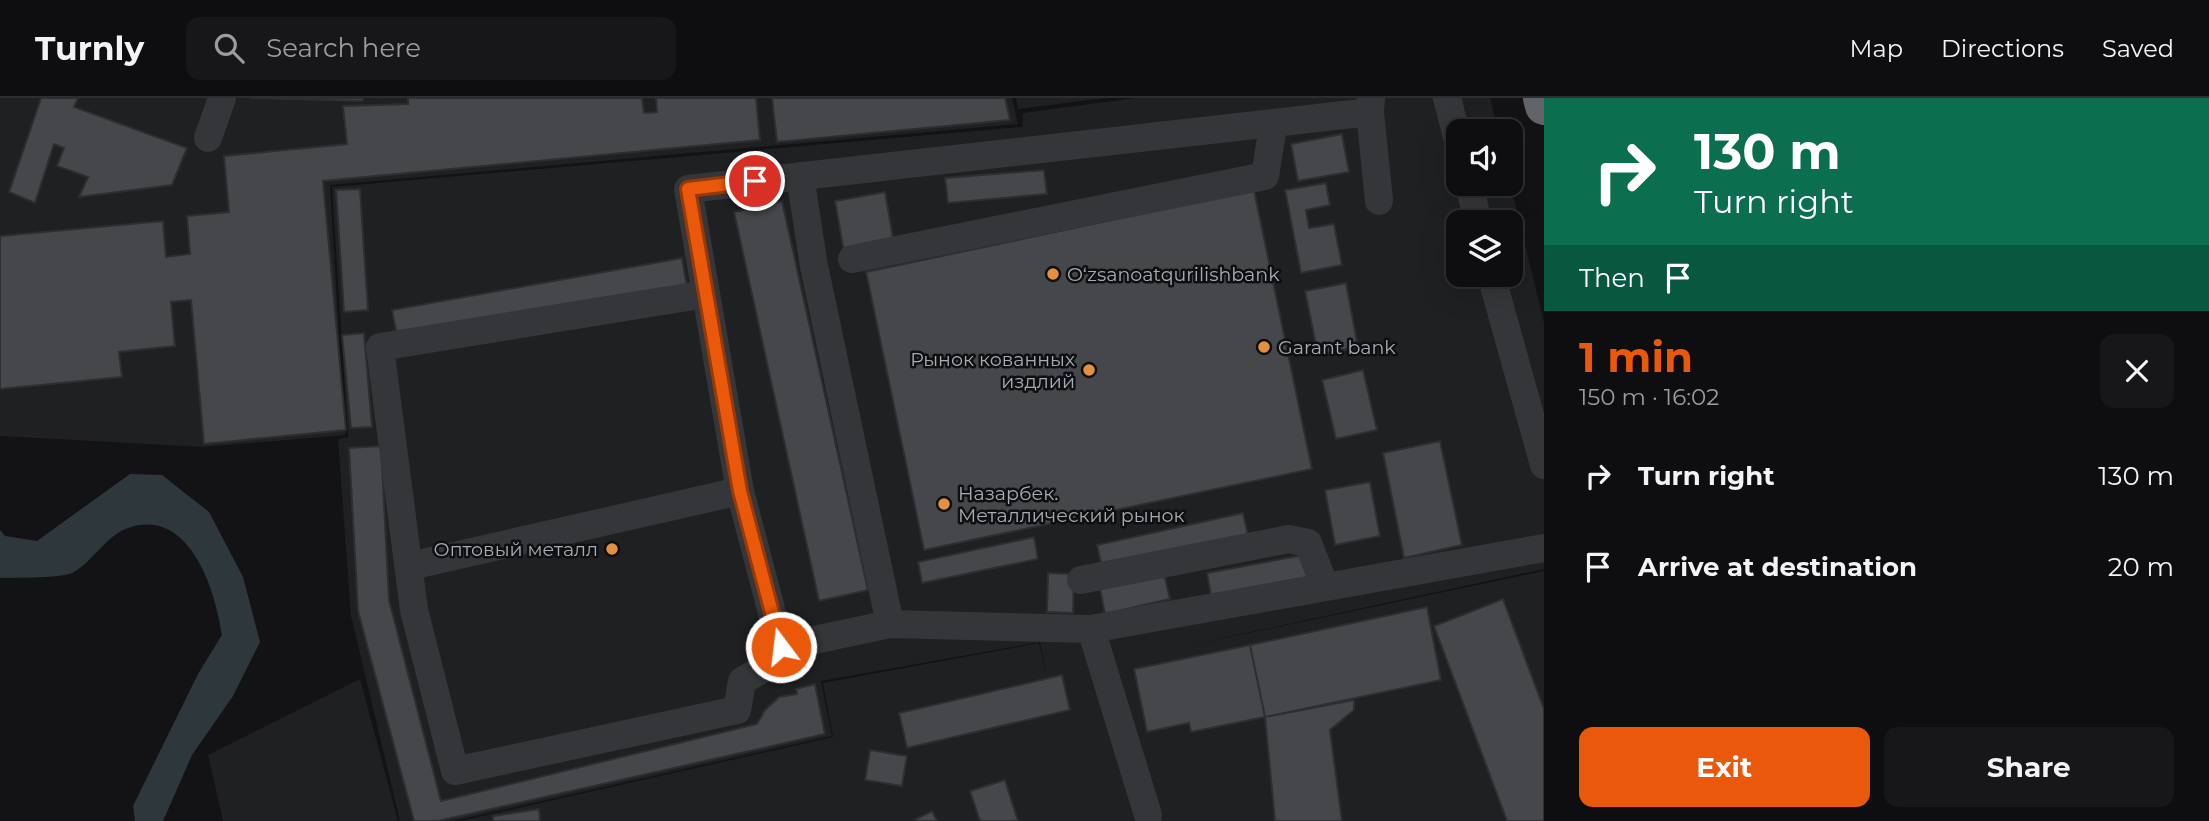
<!DOCTYPE html>
<html lang="en">
<head>
<meta charset="utf-8">
<style>
	:root { --surface:#0e0e10; --page:#171719; --text:#f1f3f6; --muted:#9b9c9f; --line:#2e2e30; --accent:#ea580c }
	body { margin:0; font-family:Montserrat,sans-serif; background:var(--page); color:var(--text); height:100vh; display:flex; flex-direction:column; font-size:26px; white-space:nowrap }
	* { box-sizing:border-box; margin:0 }
	p { font-size:23px; color:var(--muted) }
	.icon { flex:none; width:38px; height:38px; fill:none; stroke:currentColor; stroke-width:2; stroke-linecap:round; stroke-linejoin:round }
	.map { position:relative; flex:1; overflow:hidden }
	.panel { display:flex; flex-direction:column; background:var(--surface); width:665px }
	.panel>* { flex:none }
	.hud { background:#0b6e4f; color:#fff; overflow:hidden }
	.tools { position:absolute; left:1446px; top:21px; display:grid; gap:14px }
	.tools a { display:grid; place-items:center; width:77px; height:77px; border-radius:14px; background:var(--surface); box-shadow:0 7px 28px #0002,0 0 0 2px var(--line); font-size:35px }
	.pin { position:absolute; display:grid; place-items:center; width:60px; height:60px; color:#fff; margin:-30px; border:4px solid #fff; border-radius:50%; box-shadow:0 2px 7px #0007 }
	.me { position:absolute; width:77px; margin:-38px; rotate:345deg; stroke-linejoin:round; filter:drop-shadow(0 0 5px #0008) }
	.turn { display:flex; align-items:center; gap:24px; height:147px; padding:0 35px; font-size:32px }
	.turn .icon { width:91px; height:91px; stroke-width:2.5 }
	.turn b { display:block; font-size:49px; line-height:60px }
	.then { display:flex; align-items:center; height:66px; padding:0 35px; background:#0003; gap:14px; font-size:26px }
	.round { display:grid; place-items:center; flex:none; width:74px; height:74px; border-radius:14px; background:var(--page) }
	.head { display:flex; align-items:center; justify-content:space-between; height:119px; padding:0 35px }
	h1 { font-size:42px; font-weight:700; line-height:52px; color:var(--accent) }
	.primary-button { display:flex; gap:14px; margin-top:auto; padding:14px 35px }
	.primary-button a { flex:1; height:80px; border-radius:14px; background:var(--accent); color:#fff; font-size:28px; font-weight:700; line-height:80px; text-align:center }
	.primary-button a+a { background:var(--page); color:var(--text) }
	ul { padding:0; list-style:none }
	li { display:flex; align-items:center; gap:21px; height:91px; padding:0 35px }
	li div { flex:1 }
	li b { display:block; font-size:26px }
	li em { font-style:normal }
	header { display:flex; align-items:center; gap:42px; box-sizing:border-box; height:98px; padding:0 35px; background:var(--surface); border-bottom:2px solid var(--line) }
	header strong { font-size:33px }
	nav { display:flex; gap:38px; margin-inline-start:auto; font-size:24px }
	.search { width:490px; height:63px; background:var(--page); display:flex; align-items:center; gap:18px; box-sizing:border-box; padding:0 24px; border-radius:14px; color:var(--muted); font-size:26px }
	main { display:flex; flex:1; min-height:0 }
	.map>svg:first-child { display:block }
</style>
</head>
<body>
<header>
<strong>Turnly</strong>
<div class="search"><svg class="icon" aria-label="search" viewBox="0 0 24 24"><circle cx="10" cy="10" r="6"/><path d="M15 15l6 6"/></svg>Search here</div>
<nav><a>Map</a><a>Directions</a><a>Saved</a></nav>
</header>
<main>
<div class="map">
<svg width="1544" height="723" viewBox="0 0 1544 723">
	<rect width="100%" height="100%" fill="#131315"/>
	<path fill="#1f2022" fill-rule="evenodd" d="M0,0H1012L1018,26L330,87L345,337L203,349L0,338Z
		M1016,0H1105L1018,11Z
		M1135,0H1490L1498,33H1458V86L1510,84L1544,225V471L1177,550L1544,473V723H460L833,639L823,585L1039,545L1047,578L1040,544L821,583L832,638L453,723H400L351,518L338,341L348,339L332,89L1022,29L1023,15ZM1458,124H1510V177H1458Z
		M360,581L398,723H223L208,657Z"/>
	<path fill="#2e383c" d="M130,376L162,377L209,414L243,479L260,544L233,598L192,657L163,723H135L133,708L198,576L222,537C215,490 189,409 128,430C107,437 93,463 74,474C62,481 16,479 0,480V432L5,438L37,443Z"/>
	<path fill="#45474a" stroke="#2d2e31" stroke-width="2" d="M41,0H78L74,9L187,50L172,87L79,99L88,79L57,68L64,50L54,46L35,105L9,94Z
		M250,0H363V3Z
		M408,0H642L644,15L657,14L656,0H756L760,42L323,83L346,332L204,346L191,202L171,204L175,248L119,254L122,279L0,291V138L163,123L166,159L190,156L187,118L229,114L224,58L347,46L343,8L408,6Z
		M772,0H1005L1010,22L777,44Z
		M1342,36L1349,74L1298,83L1291,46Z
		M1044,72L1047,96L948,105L945,80Z
		M1326,85L1330,107L1306,112L1309,130L1334,126L1342,167L1301,175L1285,92Z
		M360,91L368,212L344,214L336,92Z
		M1254,92L1312,371L924,452L866,174Z
		M885,94L895,151L845,160L835,103Z
		M782,103L868,492L819,503L734,114Z
		M682,160L687,189L398,242L392,212Z
		M1346,185L1358,249L1318,257L1305,193Z
		M364,235L372,329L351,330L342,237Z
		M1363,272L1377,332L1336,341L1322,282Z
		M1440,343L1462,447L1404,460L1383,355Z
		M381,348L389,502L441,703L757,626L765,612L779,599L797,596L796,591L815,586L825,636L438,723H414L358,513L349,350Z
		M1370,384L1380,438L1335,447L1325,392Z
		M1243,415L1248,437L1102,469L1097,447Z
		M1034,439L1038,461L922,485L918,464Z
		M1304,457L1308,479L1211,497L1207,475Z
		M1048,475L1074,476L1073,515L1047,514Z
		M1164,476L1170,501L1105,516L1100,491Z
		M1503,501L1544,611V723H1507L1434,528Z
		M1427,509L1441,582L1265,619L1250,547Z
		M1250,547L1265,619L1191,634L1189,625L1147,634L1134,571Z
		M1062,577L1070,612L907,650L899,615Z
		M1354,602V612L1330,632L1342,723H1275L1265,619Z
		M870,652L907,658L902,688L865,682Z
		M1005,682L1018,723H980L970,693Z
		M539,711L540,723H493V718Z
		M932,713L937,723H917L916,721Z"/>
	<g fill="none" stroke-linecap="round" stroke-linejoin="round">
		<path stroke="#353639" stroke-width="28" d="M1371,0L1370,14L1379,103
			M1447,0L1458,43
			M208,40L222,0
			M800,78L814,168L890,526
			M1469,86L1478,124
			M852,161L1265,78L1273,28
			M1491,177L1544,367
			M706,196L380,249L414,512L455,673L737,612L742,583L771,566L781,549L890,526L1091,531L1544,450
			M410,468L740,393
			M1081,482L1289,441L1308,445L1325,489
			M1091,531L1148,717
			M781,549L740,393L688,91L1370,14"/>
		<path stroke="#61656a" stroke-width="38" d="M1542,0L1544,8"/>
	</g>
	<g fill="none" stroke-linecap="round" stroke-linejoin="round">
		<defs>
			<path id="route" d="M755,83L688,91L740,393L781,549"/>
		</defs>
		<use href="#route" stroke="#983908" stroke-width="18"/>
		<use href="#route" stroke="#ea580c" stroke-width="12"/>
	</g>
	<g fill="#e2923e" stroke="#0e0f10" stroke-width="2.5">
		<circle cx="1053" cy="176" r="7"/>
		<circle cx="1264" cy="249" r="7"/>
		<circle cx="1089" cy="272" r="7"/>
		<circle cx="944" cy="406" r="7"/>
		<circle cx="612" cy="451" r="7"/>
	</g>
	<g text-anchor="middle" stroke-width="5" stroke-linejoin="round" paint-order="stroke">
		<g font-size="19" fill="#a6acb4" stroke="#0e0f10" text-anchor="start">
			<text x="1067" y="183">Oʻzsanoatqurilishbank</text>
			<text x="1278" y="256">Garant bank</text>
			<text x="1075" y="268" text-anchor="end">Рынок кованных<tspan x="1075" dy="22">издлий</tspan></text>
			<text x="958" y="402">Назарбек.<tspan x="958" dy="22">Металлический рынок</tspan></text>
			<text x="598" y="458" text-anchor="end">Оптовый металл</text>
		</g>
	</g>
</svg>
<div class="tools">
<a><svg class="icon" aria-label="sound" viewBox="0 0 24 24"><path d="M4 9h4l5-4v14l-5-4H4zM17 9q2 3 0 6"/></svg></a>
<a><svg class="icon" aria-label="layers" viewBox="0 0 24 24"><path d="M12 4l9 5-9 5-9-5zM3 14l9 5 9-5"/></svg></a>
</div>
<div class="pin" style="left:755px;top:83px;background:#d93025"><svg class="icon" aria-label="arrive" viewBox="0 0 24 24"><path d="M6 21V4h12l-3 4 3 4H6"/></svg></div>
<svg class="me" style="left:781px;top:549px" viewBox="-20 -20 40 40"><circle r="17" fill="#ea580c" stroke="#fff" stroke-width="3"/><path d="M0-11L8 9 0 5-8 9z" fill="#fff"/></svg>
</div>
<section class="panel">
<div class="hud">
<div class="turn"><svg class="icon" aria-label="right" viewBox="0 0 24 24"><path d="M7 20v-9h11M14 6l5 5-5 5"/></svg><div><b>130 m</b>Turn right</div></div>
<div class="then">Then<svg class="icon" aria-label="arrive" viewBox="0 0 24 24"><path d="M6 21V4h12l-3 4 3 4H6"/></svg></div>
</div>
<div class="head"><div><h1>1 min</h1><p>150 m · 16:02</p></div><a class="round"><svg class="icon" aria-label="close" viewBox="0 0 24 24"><path d="M6 6l12 12M18 6L6 18"/></svg></a></div>
<ul>
<li><svg class="icon" aria-label="right" viewBox="0 0 24 24"><path d="M7 20v-9h11M14 6l5 5-5 5"/></svg><div><b>Turn right</b></div><em>130 m</em></li>
<li><svg class="icon" aria-label="arrive" viewBox="0 0 24 24"><path d="M6 21V4h12l-3 4 3 4H6"/></svg><div><b>Arrive at destination</b></div><em>20 m</em></li>
</ul>
<div class="primary-button"><a>Exit</a><a>Share</a></div>
</section>
</main>
</body>
</html>
